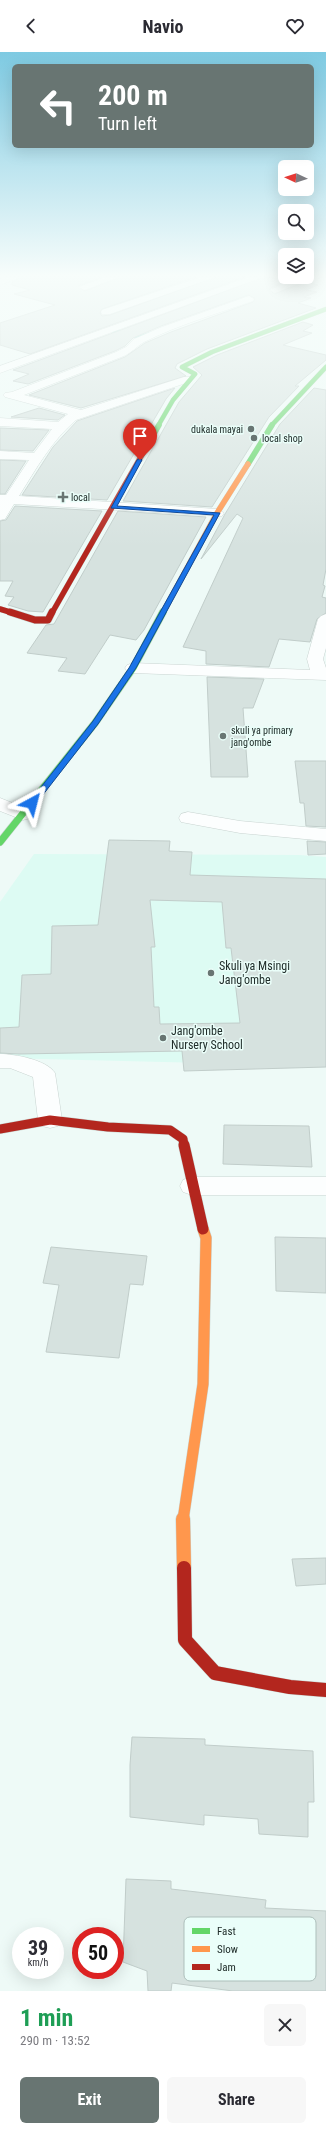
<!DOCTYPE html>
<html lang="en">
<head>
<meta charset="utf-8">
<style>
	:root { --surface:#fff; --page:#f7f7f7; --text:#2b2b33; --muted:#7c7c81; --accent:#687572 }
	body { margin:0; font-family:"Roboto Condensed",sans-serif; background:var(--page); color:var(--text); height:100vh; display:flex; flex-direction:column; font-size:15px; white-space:nowrap }
	* { box-sizing:border-box; margin:0 }
	p { font-size:13px; color:var(--muted) }
	.icon { flex:none; width:22px; height:22px; fill:none; stroke:currentColor; stroke-width:2; stroke-linecap:round; stroke-linejoin:round }
	.map { position:relative; height:1939px; overflow:hidden }
	.side { display:flex; flex-direction:column; background:var(--surface); flex:1 }
	.side>* { flex:none }
	.guide { position:absolute; left:12px; top:12px; width:302px; height:84px; border-radius:6px; box-shadow:0 4px 16px #0002; background:#687572; color:#fff; overflow:hidden }
	.needle { width:26px; rotate:274deg }
	.fabs { position:absolute; left:278px; top:108px; display:grid; gap:8px }
	.fabs a { display:grid; place-items:center; width:36px; height:36px; border-radius:6px; background:var(--surface); box-shadow:0 4px 16px #0002; font-size:20px }
	.speed { position:absolute; left:12px; top:1875px; display:flex; gap:8px; font-size:20px; font-weight:700; text-align:center }
	.speed>* { display:grid; place-content:center; width:52px; height:52px; border-radius:50%; background:var(--surface); box-shadow:0 4px 16px #0002; line-height:1 }
	.speed small { font-size:10px; font-weight:400 }
	.speed .limit { border:6px solid #d22; background:#fff; color:#111 }
	.pin { position:absolute; display:grid; place-items:center; width:34px; height:34px; color:#fff; margin:-41px -17px; border-radius:50% 50% 50% 0; rotate:-45deg; box-shadow:0 0 4px #0007 }
	.pin .icon { rotate:45deg }
	.me { position:absolute; width:44px; margin:-22px; rotate:38deg; stroke-linejoin:round; filter:drop-shadow(0 0 3px #0008) }
	.turn { display:flex; align-items:center; gap:14px; height:84px; padding:0 20px; font-size:18px }
	.turn .icon { width:52px; height:52px; stroke-width:2.5 }
	.turn b { display:block; font-size:28px; line-height:34px }
	.round { display:grid; place-items:center; flex:none; width:42px; height:42px; border-radius:6px; background:var(--page) }
	.summary { display:flex; align-items:center; justify-content:space-between; height:68px; padding:0 20px }
	h1 { font-size:24px; font-weight:700; line-height:30px; color:#1e9e55 }
	.button { display:flex; gap:8px; margin-top:auto; padding:8px 20px }
	.button a { flex:1; height:46px; border-radius:6px; background:var(--accent); color:#fff; font-size:16px; font-weight:700; line-height:46px; text-align:center }
	.button a+a { background:var(--page); color:var(--text) }
	header { display:flex; justify-content:space-between; align-items:center; height:52px; padding:0 20px; background:var(--surface); font-size:18px; font-weight:700 }
	.map>svg:first-child { display:block }
</style>
</head>
<body>
<header><svg class="icon" aria-label="back" viewBox="0 0 24 24"><path d="M15 5l-7 7 7 7"/></svg>Navio<svg class="icon" aria-label="heart" viewBox="0 0 24 24"><path d="M12 20l-8-8c-3-5 5-10 8-4 3-6 11-1 8 4z"/></svg></header>
<div class="map">
<svg width="326" height="1939" viewBox="0 0 326 1939">
	<rect width="100%" height="100%" fill="#eefaf7"/>
	<path fill="#ddfbf3" d="M34,802L299,803L326,805V1014L0,1006V850Z"/>
	<g fill="none" stroke-linecap="round" stroke-linejoin="round">
		<path stroke="#7fead8" stroke-width="4.5" d="M114,279L142,285L151,282"/>
	</g>
	<path fill="#d6e2df" stroke="#c1cdca" fill-rule="evenodd" d="M22,225H102L78,234L85,239L121,225H196L102,257L100,261L102,264L110,263L216,225H245L30,302L0,293V271L55,253L14,242L30,238L12,233V230Z
		M264,225L291,227L269,237L274,242L305,230L318,233L306,238L317,240L304,245L311,246L298,251L316,256L207,297L177,312L175,316L186,324L81,356L29,343L125,305L145,291L171,280L253,250L255,246L248,243L161,274L133,286L125,294L115,299L28,332L13,329L29,322L13,318Z
		M303,270L313,273L303,279L312,281L283,293L326,303V308L295,334H299L269,365L212,455L123,449L179,350L202,323L193,315L217,303Z
		M175,336L166,347L107,448L22,443L53,395L77,369Z
		M314,336L326,338V517L323,533L325,534L322,545L326,546V561L317,567L310,590L279,587L269,615L206,612V599L183,595L243,466L237,462L201,507L225,462L280,372Z
		M39,356L65,363L58,368L11,365Z
		M0,376L49,378L33,399L0,398Z
		M0,408L26,409L5,442H0Z
		M15,454L102,459L43,560L28,559L8,553L14,545L5,544L13,529H0V469L6,468Z
		M118,459L206,465L144,578L136,588L110,583L85,622L58,619L67,606L27,601L46,573L54,572Z
		M207,625L264,627L253,656H243L248,725H211Z
		M295,709H326V775L306,774L304,751H300Z
		M109,788L170,789L169,799L192,800L190,823L326,827V1015L184,1019L182,999L19,1002L0,1001V976L19,975L22,923L51,922L52,874L98,873ZM150,848L222,850L226,896H231L240,971L160,972L159,955H154L151,895H155Z
		M307,789L326,790V802L308,803Z
		M224,1073L309,1074L312,1115L223,1112Z
		M275,1185L326,1186V1241L276,1239Z
		M51,1195L147,1204L143,1233L130,1232L119,1306L46,1300L59,1233L43,1231Z
		M326,1506V1532L296,1534L292,1507Z
		M132,1685L205,1687V1693L313,1699L314,1750H308V1785L259,1782L258,1767L204,1763V1773L130,1765V1713Z
		M126,1827L171,1829V1837L266,1848L265,1856L326,1859V1939H233L172,1931L171,1939H148L147,1919L123,1910Z"/>
	<g fill="none" stroke-linecap="round" stroke-linejoin="round">
		<defs>
			<path id="street" d="M6,225H21L0,233V227Z
				M106,225H120L84,238L79,235Z
				M201,225H215L110,262H102L101,260L102,258Z
				M249,225H263L0,321V314Z
				M299,225H313L278,240L275,241L270,238Z
				M249,244L254,247L253,249C216,262 178,273 144,290C137,294 131,301 124,304L24,343L81,358L184,325H192L194,327L192,329L76,368C52,388 36,417 19,444L217,457L224,461L222,464L14,452L5,467L0,468V443H6L29,408L0,407V399L34,401L52,377L0,374V366L58,370L68,362L5,345L3,343L5,341L12,340L116,300L126,295L134,287L162,275Z
				M326,562V596L323,607L326,616V628L133,621L127,619L125,616L127,613L133,611L310,618L307,607L318,567L321,564Z
				M0,746L30,758L32,762L30,766L23,768L0,759Z
				M188,760L240,769L326,777V789L240,781L181,770L179,766L181,762Z
				M0,1002C15,1002 47,1008 55,1021L62,1068L58,1074L50,1076L42,1074L38,1068L33,1025L10,1016H0Z
				M192,1125H326V1143H192L183,1140L180,1134L183,1128Z"/>
			<path id="fast-far2" d="M158,374L173,348L195,322L182,315L212,300L326,257
				M271,374L326,315"/>
			<path id="fast-far1" d="M143,401L159,373
				M248,412L272,373
				M163,561L166,555"/>
			<path id="fast" d="M0,790L95,671L133,616L163,560"/>
			<path id="slow-far2" d="M166,555L217,461L248,412"/>
			<path id="slow-far1" d="M183,1468L203,1332L206,1186L203,1177"/>
			<path id="slow" d="M183,1467L184,1516"/>
			<path id="jam-far4" d="M0,557L13,561
				M52,561L143,401"/>
			<path id="jam-far3" d="M10,560L35,568H48L52,560"/>
			<path id="jam-far2" d="M0,1077L50,1068L108,1075L170,1078L183,1087L184,1094"/>
			<path id="jam-far1" d="M184,1093L203,1177"/>
			<path id="jam" d="M184,1516L185,1588L215,1621L290,1635L326,1638"/>
		</defs>
		<use href="#street" stroke="#c9d4d1" stroke-width="1"/>
		<use href="#fast-far2" stroke="#c9d4d1" stroke-width="5"/>
		<use href="#fast-far1" stroke="#c9d4d1" stroke-width="6"/>
		<use href="#fast" stroke="#c9d4d1" stroke-width="8"/>
		<use href="#slow-far2" stroke="#c9d4d1" stroke-width="6"/>
		<use href="#slow-far1" stroke="#c9d4d1" stroke-width="12"/>
		<use href="#slow" stroke="#c9d4d1" stroke-width="15"/>
		<use href="#jam-far4" stroke="#c9d4d1" stroke-width="6"/>
		<use href="#jam-far3" stroke="#c9d4d1" stroke-width="8"/>
		<use href="#jam-far2" stroke="#c9d4d1" stroke-width="10"/>
		<use href="#jam-far1" stroke="#c9d4d1" stroke-width="12"/>
		<use href="#jam" stroke="#c9d4d1" stroke-width="15"/>
		<use href="#street" fill="#fcfefe" fill-rule="evenodd"/>
		<use href="#fast-far2" stroke="#63d668" stroke-width="4.5"/>
		<use href="#fast-far1" stroke="#63d668" stroke-width="5.5"/>
		<use href="#fast" stroke="#63d668" stroke-width="7"/>
		<use href="#slow-far2" stroke="#ff974d" stroke-width="5.5"/>
		<use href="#slow-far1" stroke="#ff974d" stroke-width="11"/>
		<use href="#slow" stroke="#ff974d" stroke-width="14"/>
		<use href="#jam-far4" stroke="#b3261e" stroke-width="5.5"/>
		<use href="#jam-far3" stroke="#b3261e" stroke-width="7"/>
		<use href="#jam-far2" stroke="#b3261e" stroke-width="9"/>
		<use href="#jam-far1" stroke="#b3261e" stroke-width="11"/>
		<use href="#jam" stroke="#b3261e" stroke-width="14"/>
	</g>
	<linearGradient id="sky" x2="0" y2="1"><stop stop-color="#7ecae2"/><stop offset="0.45" stop-color="#f7fdfb"/><stop offset="1" stop-color="#f7fdfb" stop-opacity="0"/></linearGradient>
	<rect width="326" height="496" fill="url(#sky)"/>
	<path fill="#1a73e8" stroke="#114b97" d="M140,406L142,408L117,454L220,461L136,616L98,672L35,753H30V749L93,669L129,616L214,463L111,456L137,408Z"/>
	<g fill="#687572" stroke="#eafef9" stroke-width="1.5">
		<circle cx="251" cy="377" r="4"/>
		<circle cx="254" cy="386" r="4"/>
		<path d="M61 439h4v4h4v4h-4v4h-4v-4h-4v-4h4z"/>
		<circle cx="223" cy="684" r="4"/>
		<circle cx="211" cy="921" r="4"/>
		<circle cx="163" cy="986" r="4"/>
	</g>
	<g text-anchor="middle" stroke-width="3" stroke-linejoin="round" paint-order="stroke">
		<g font-size="10" fill="#202d2a" stroke="#eafef9" text-anchor="start">
			<text x="243" y="381" text-anchor="end">dukala mayai</text>
			<text x="262" y="390">local shop</text>
			<text x="71" y="449">local</text>
			<text x="231" y="682">skuli ya primary<tspan x="231" dy="12">jang'ombe</tspan></text>
		</g>
		<g font-size="12" fill="#202d2a" stroke="#eafef9" text-anchor="start">
			<text x="219" y="918">Skuli ya Msingi<tspan x="219" dy="14">Jang'ombe</tspan></text>
			<text x="171" y="983">Jang'ombe<tspan x="171" dy="14">Nursery School</tspan></text>
		</g>
	</g>
	<rect x="184" y="1865" width="132" height="64" rx="6" fill="#eafef9" stroke="#adbfbb" stroke-width="1"/>
	<rect x="192" y="1876" width="18" height="6" fill="#63d668"/>
	<rect x="192" y="1894" width="18" height="6" fill="#ff974d"/>
	<rect x="192" y="1912" width="18" height="6" fill="#b3261e"/>
	<g font-size="11" fill="#202d2a">
		<text x="217" y="1883">Fast</text>
		<text x="217" y="1901">Slow</text>
		<text x="217" y="1919">Jam</text>
	</g>
</svg>
<div class="fabs">
<a><svg class="needle" viewBox="-14 -14 28 28"><path d="M0-13l5 13h-10z" fill="#e53935"/><path d="M0 13l5-13h-10z" fill="#7c7c81"/></svg></a>
<a><svg class="icon" aria-label="search" viewBox="0 0 24 24"><circle cx="10" cy="10" r="6"/><path d="M15 15l6 6"/></svg></a>
<a><svg class="icon" aria-label="layers" viewBox="0 0 24 24"><path d="M12 4l9 5-9 5-9-5zM3 14l9 5 9-5"/></svg></a>
</div>
<div class="speed"><div>39<small>km/h</small></div><div class="limit">50</div></div>
<div class="pin" style="left:140px;top:408px;background:#d93025"><svg class="icon" aria-label="arrive" viewBox="0 0 24 24"><path d="M6 21V4h12l-3 4 3 4H6"/></svg></div>
<svg class="me" style="left:32px;top:751px" viewBox="-20 -20 40 40"><path d="M0-17L14 15 0 8-14 15z" fill="#1a73e8" stroke="#fff" stroke-width="4"/></svg>
<div class="guide">
<div class="turn"><svg class="icon" aria-label="left" viewBox="0 0 24 24"><path d="M17 20v-9H6M10 6l-5 5 5 5"/></svg><div><b>200 m</b>Turn left</div></div>
</div>
</div>
<section class="side">
<div class="summary"><div><h1>1 min</h1><p>290 m · 13:52</p></div><a class="round"><svg class="icon" aria-label="close" viewBox="0 0 24 24"><path d="M6 6l12 12M18 6L6 18"/></svg></a></div>
<div class="button"><a>Exit</a><a>Share</a></div>
</section>
</body>
</html>
